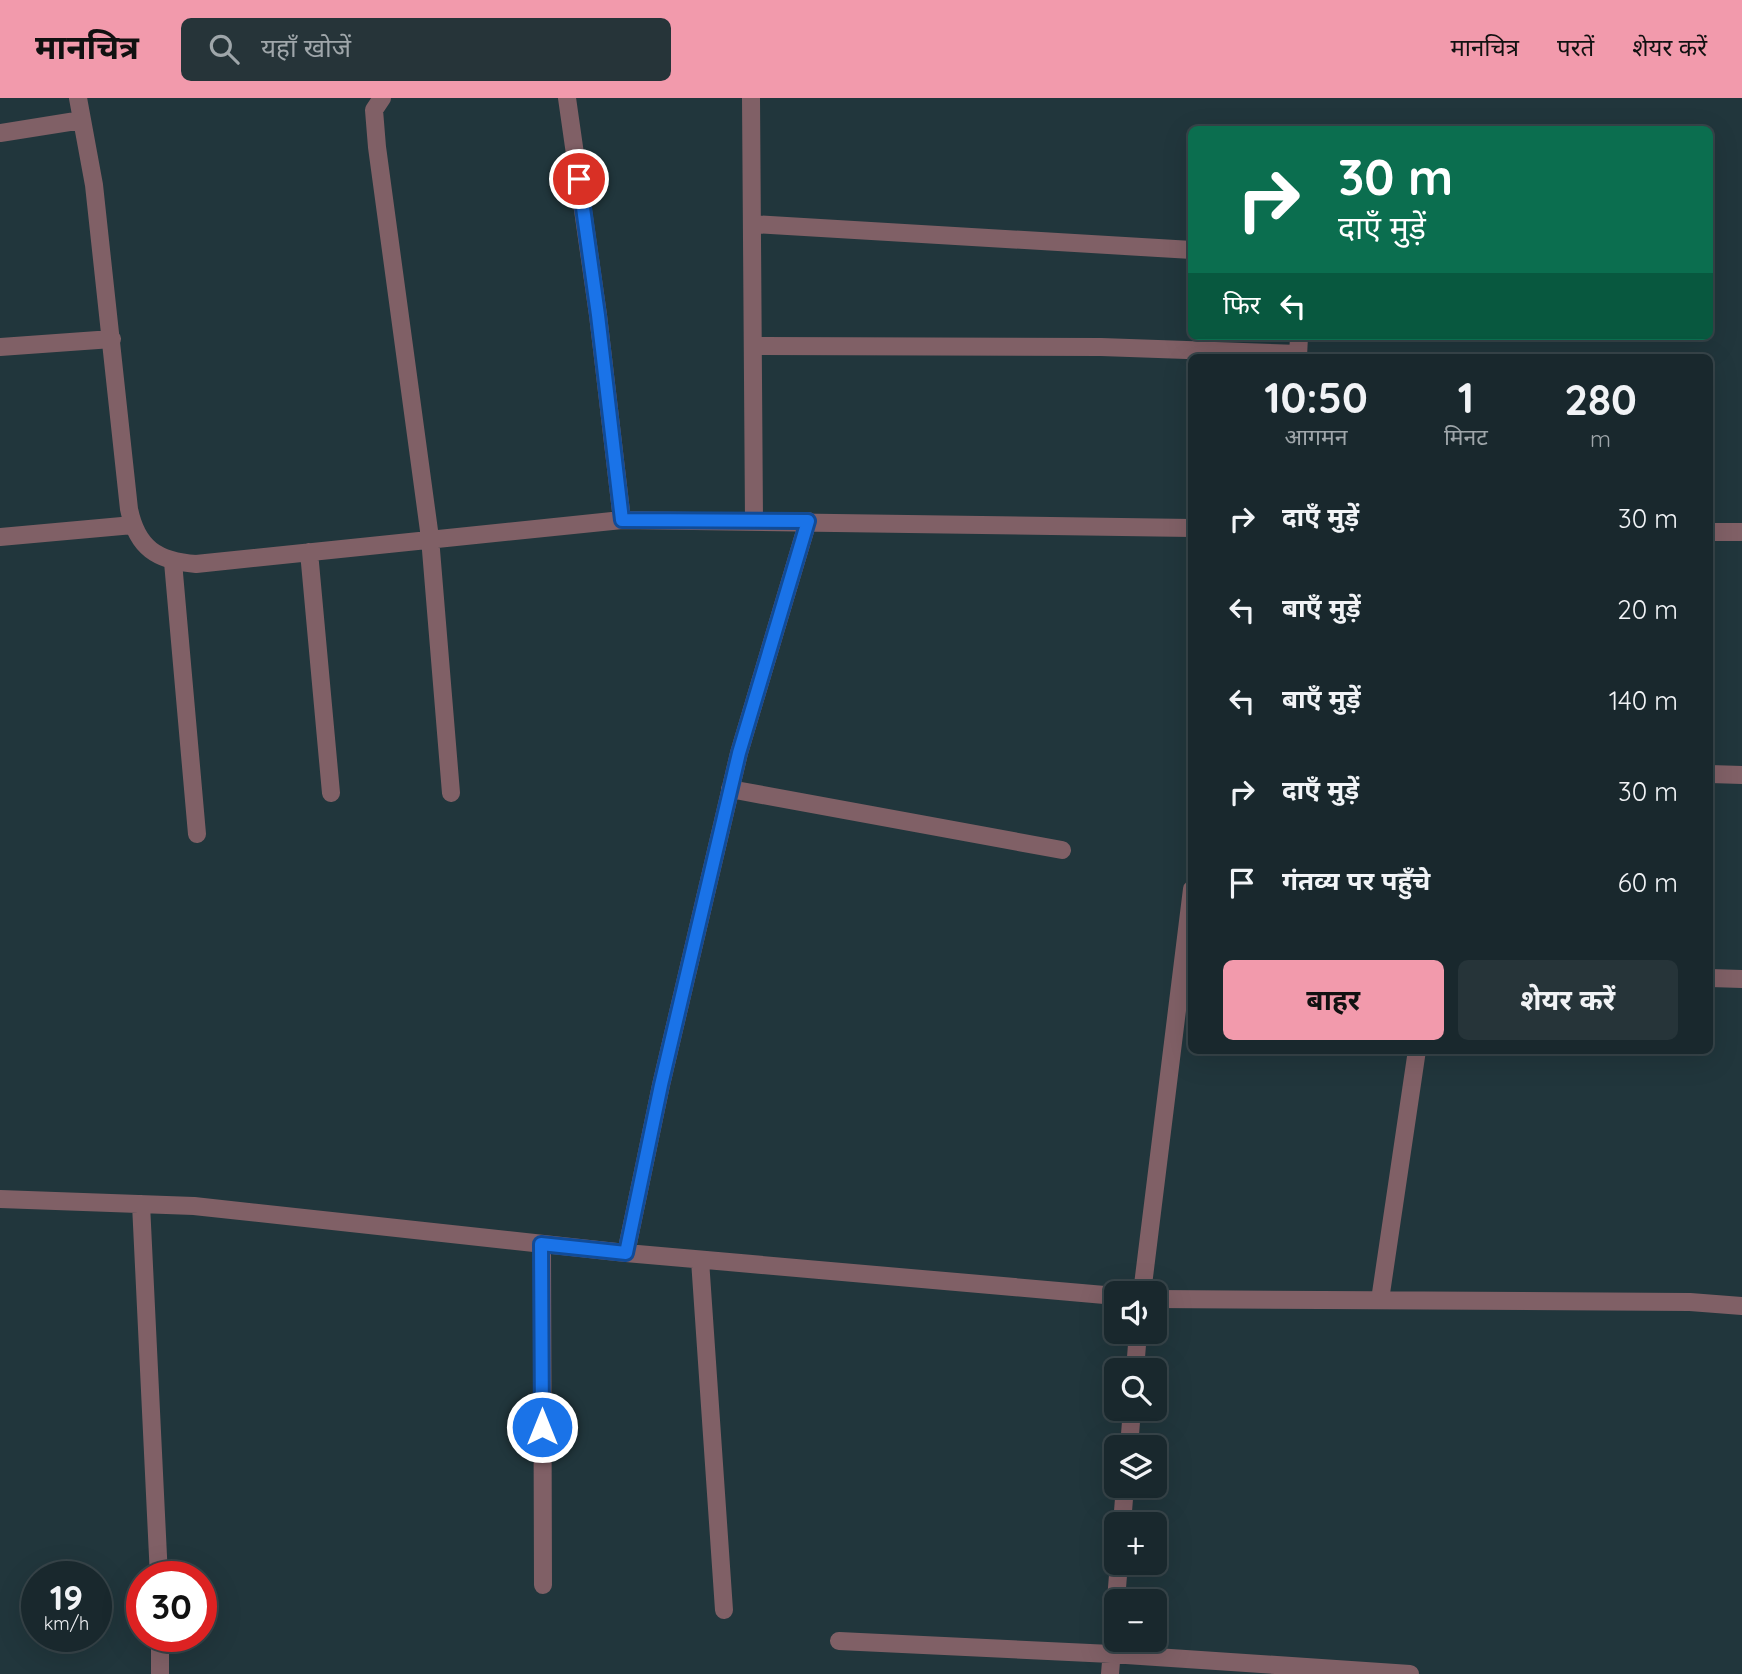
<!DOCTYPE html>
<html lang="hi">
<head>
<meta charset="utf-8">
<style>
	:root { --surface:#19282d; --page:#263439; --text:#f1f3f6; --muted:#9fa6aa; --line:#374449; --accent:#f29aac }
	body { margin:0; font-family:Quicksand,"Noto Sans Devanagari",sans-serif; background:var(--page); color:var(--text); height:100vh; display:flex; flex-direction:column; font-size:26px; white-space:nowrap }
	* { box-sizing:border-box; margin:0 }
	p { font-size:23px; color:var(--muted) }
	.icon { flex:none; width:38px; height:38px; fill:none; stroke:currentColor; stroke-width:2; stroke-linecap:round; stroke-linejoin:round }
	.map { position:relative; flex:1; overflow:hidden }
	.panel { position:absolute; left:1188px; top:256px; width:525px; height:700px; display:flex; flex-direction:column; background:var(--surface); border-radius:10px; box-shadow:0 7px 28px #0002,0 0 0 2px var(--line) }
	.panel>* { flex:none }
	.guide { position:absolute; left:1188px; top:28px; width:525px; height:214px; border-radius:10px; box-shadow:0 7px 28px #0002,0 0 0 2px var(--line); background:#0b6e4f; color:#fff; overflow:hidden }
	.tools { position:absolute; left:1104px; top:1183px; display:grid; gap:14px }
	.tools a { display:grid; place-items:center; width:63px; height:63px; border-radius:10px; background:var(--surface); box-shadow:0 7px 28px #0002,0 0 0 2px var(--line); font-size:35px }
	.speed { position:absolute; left:21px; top:1463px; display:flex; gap:14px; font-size:35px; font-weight:700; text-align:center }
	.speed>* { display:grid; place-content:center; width:91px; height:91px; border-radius:50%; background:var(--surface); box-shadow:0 7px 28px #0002,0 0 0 2px var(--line); line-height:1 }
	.speed small { font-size:18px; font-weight:400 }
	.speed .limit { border:10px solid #d22; background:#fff; color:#111 }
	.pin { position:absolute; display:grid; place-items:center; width:60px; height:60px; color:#fff; margin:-30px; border:4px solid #fff; border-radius:50%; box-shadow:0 2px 7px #0007 }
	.me { position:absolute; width:77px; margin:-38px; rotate:0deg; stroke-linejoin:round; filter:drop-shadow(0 0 5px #0008) }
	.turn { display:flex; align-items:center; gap:24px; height:147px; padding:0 35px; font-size:32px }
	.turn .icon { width:91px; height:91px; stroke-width:2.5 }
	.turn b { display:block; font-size:49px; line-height:60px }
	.then { display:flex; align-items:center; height:66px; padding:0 35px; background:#0003; gap:14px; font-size:26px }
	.eta { display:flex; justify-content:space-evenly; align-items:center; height:119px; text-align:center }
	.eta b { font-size:42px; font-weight:700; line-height:49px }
	.button { display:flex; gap:14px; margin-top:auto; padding:14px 35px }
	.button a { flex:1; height:80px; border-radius:10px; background:var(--accent); color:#111; font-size:28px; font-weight:700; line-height:80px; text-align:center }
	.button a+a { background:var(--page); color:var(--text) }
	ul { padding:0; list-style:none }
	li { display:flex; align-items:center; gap:21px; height:91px; padding:0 35px }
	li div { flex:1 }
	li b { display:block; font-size:26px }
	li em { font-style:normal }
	header { display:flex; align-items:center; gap:42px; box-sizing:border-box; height:98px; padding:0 35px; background:var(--accent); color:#111 }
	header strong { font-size:33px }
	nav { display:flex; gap:38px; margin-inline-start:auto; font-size:24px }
	.search { width:490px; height:63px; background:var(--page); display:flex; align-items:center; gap:18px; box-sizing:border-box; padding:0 24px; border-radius:10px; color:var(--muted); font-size:26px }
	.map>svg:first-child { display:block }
</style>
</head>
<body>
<header>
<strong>मानचित्र</strong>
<div class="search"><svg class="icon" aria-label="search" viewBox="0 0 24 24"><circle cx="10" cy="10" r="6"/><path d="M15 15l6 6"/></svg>यहाँ खोजें</div>
<nav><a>मानचित्र</a><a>परतें</a><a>शेयर करें</a></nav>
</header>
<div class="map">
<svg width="1742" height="1576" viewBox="0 0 1742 1576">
	<rect width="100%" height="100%" fill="#21363c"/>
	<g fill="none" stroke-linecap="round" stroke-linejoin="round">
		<path stroke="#806066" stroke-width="18" d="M78,0L94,87L129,411C137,450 157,463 196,466L622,422L1192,430
			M382,0L374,12L377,49L430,440L451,695
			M567,0L598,217L622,422
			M751,0L754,423
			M0,35L82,22
			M752,126L1192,152
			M753,248L1101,249L1298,256
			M0,249L112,241
			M1298,259L1299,238
			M1710,434H1742
			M0,439L133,427
			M309,454L331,695
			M173,464L197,736
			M1710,676L1742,677
			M730,691L1062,752
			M1710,880L1742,881
			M0,1101L194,1108L626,1155L1116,1198
			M141,1106L159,1479
			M542,1146L543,1487
			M626,1155L661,987L739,655L808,423
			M700,1162L724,1512
			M1142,1195L1192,791
			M1155,1201L1690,1204L1742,1208
			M1380,1202L1417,952
			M1135,1272L1138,1234
			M1129,1349L1132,1311
			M1122,1426L1125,1388
			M160,1538V1576
			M839,1543L1111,1556L1410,1576
			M1110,1576L1119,1465"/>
	</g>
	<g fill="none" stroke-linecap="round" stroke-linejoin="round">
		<defs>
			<path id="route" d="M542,1329L541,1146L626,1155L661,987L739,655L808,423L622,422L598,217L579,81"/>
		</defs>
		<use href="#route" stroke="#114b97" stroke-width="18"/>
		<use href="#route" stroke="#1a73e8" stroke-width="12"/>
	</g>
</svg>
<div class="tools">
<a><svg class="icon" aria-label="sound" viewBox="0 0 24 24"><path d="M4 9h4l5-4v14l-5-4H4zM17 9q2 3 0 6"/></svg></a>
<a><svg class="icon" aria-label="search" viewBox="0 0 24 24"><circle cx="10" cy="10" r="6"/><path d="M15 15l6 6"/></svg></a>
<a><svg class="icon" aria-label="layers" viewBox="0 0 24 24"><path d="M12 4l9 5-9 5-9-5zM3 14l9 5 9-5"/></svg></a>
<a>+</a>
<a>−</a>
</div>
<div class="speed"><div>19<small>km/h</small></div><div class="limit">30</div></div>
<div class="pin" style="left:579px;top:81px;background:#d93025"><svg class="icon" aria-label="arrive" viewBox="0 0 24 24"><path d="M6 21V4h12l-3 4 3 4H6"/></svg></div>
<svg class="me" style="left:542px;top:1329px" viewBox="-20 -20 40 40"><circle r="17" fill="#1a73e8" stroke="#fff" stroke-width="3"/><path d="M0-11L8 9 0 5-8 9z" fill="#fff"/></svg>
<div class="guide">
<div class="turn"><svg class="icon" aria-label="right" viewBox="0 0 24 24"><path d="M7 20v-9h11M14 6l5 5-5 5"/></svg><div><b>30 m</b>दाएँ मुड़ें</div></div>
<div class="then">फिर<svg class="icon" aria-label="left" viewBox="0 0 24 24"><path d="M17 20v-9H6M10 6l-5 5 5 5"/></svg></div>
</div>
<section class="panel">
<div class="eta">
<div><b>10:50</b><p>आगमन</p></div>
<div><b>1</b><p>मिनट</p></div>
<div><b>280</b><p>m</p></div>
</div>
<ul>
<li><svg class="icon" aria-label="right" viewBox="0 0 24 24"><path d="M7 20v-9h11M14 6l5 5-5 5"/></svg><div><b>दाएँ मुड़ें</b></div><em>30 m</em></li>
<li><svg class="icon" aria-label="left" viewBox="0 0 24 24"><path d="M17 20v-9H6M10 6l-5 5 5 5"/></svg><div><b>बाएँ मुड़ें</b></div><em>20 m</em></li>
<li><svg class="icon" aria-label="left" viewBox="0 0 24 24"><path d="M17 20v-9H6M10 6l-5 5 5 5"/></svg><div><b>बाएँ मुड़ें</b></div><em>140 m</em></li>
<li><svg class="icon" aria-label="right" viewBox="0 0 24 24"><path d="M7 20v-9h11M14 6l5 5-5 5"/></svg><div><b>दाएँ मुड़ें</b></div><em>30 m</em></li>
<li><svg class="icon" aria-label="arrive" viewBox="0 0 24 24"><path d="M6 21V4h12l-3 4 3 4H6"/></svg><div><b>गंतव्य पर पहुँचे</b></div><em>60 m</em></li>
</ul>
<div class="button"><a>बाहर</a><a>शेयर करें</a></div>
</section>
</div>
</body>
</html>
